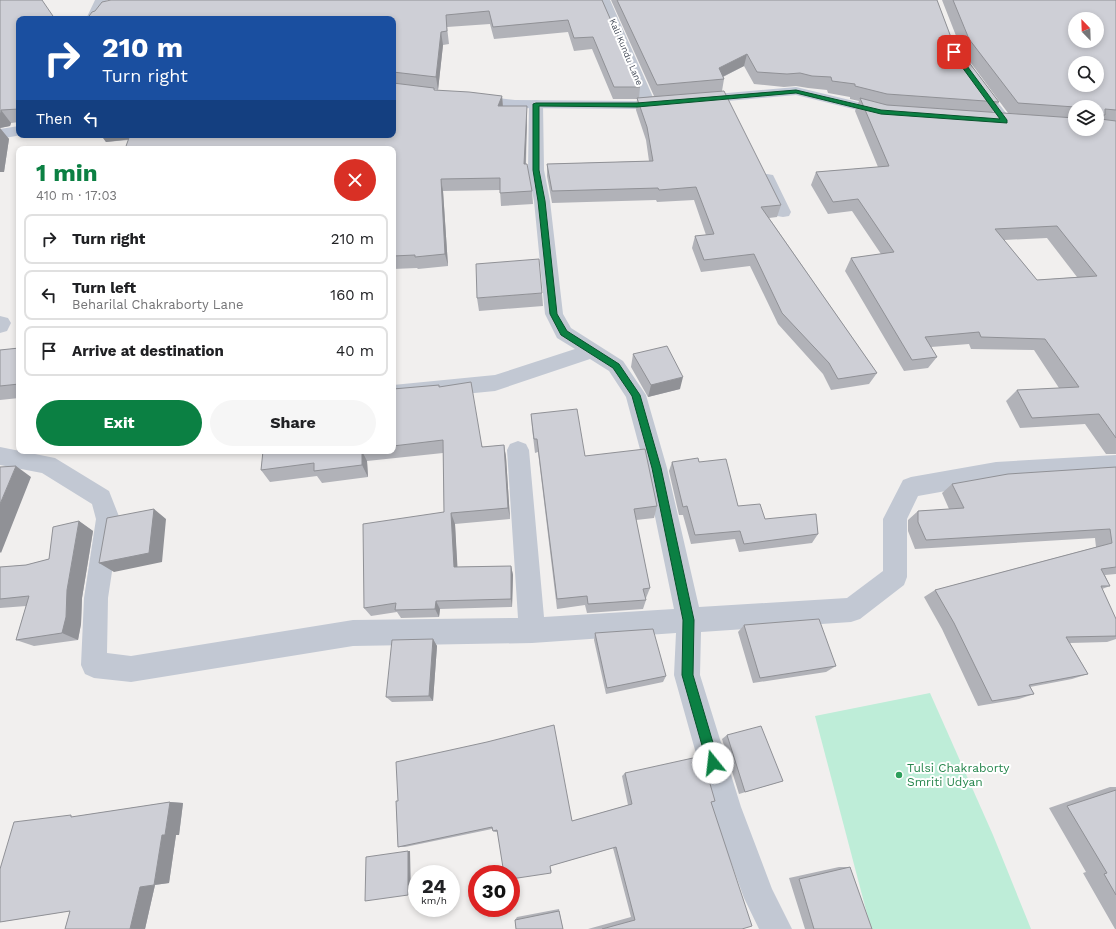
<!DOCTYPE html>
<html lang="en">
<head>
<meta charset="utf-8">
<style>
	:root { --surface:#fff; --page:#f6f6f6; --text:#202124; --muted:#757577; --line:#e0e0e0; --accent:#0b8043 }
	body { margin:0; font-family:"Work Sans",sans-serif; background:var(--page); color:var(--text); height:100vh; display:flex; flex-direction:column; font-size:15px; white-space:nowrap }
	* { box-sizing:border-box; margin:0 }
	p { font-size:13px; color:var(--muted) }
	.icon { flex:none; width:22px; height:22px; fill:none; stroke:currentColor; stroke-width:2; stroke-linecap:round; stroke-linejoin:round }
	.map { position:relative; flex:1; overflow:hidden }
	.details { position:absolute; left:16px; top:146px; width:380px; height:308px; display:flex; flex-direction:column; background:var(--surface); border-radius:8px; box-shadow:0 2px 6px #0003 }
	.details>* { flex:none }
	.hud { position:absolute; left:16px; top:16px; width:380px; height:122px; border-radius:8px; box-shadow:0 2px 6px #0003; background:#1a4fa0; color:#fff; overflow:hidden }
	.needle { width:26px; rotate:337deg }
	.tools { position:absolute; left:1068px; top:12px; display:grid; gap:8px }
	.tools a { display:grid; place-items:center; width:36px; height:36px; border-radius:50%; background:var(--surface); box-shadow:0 2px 6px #0003; font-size:20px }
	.speed { position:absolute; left:408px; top:865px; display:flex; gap:8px; font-size:20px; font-weight:700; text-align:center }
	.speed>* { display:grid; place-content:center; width:52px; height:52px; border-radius:50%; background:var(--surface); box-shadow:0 2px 6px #0003; line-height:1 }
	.speed small { font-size:10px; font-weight:400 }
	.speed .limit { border:6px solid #d22; background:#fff; color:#111 }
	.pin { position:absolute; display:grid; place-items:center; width:34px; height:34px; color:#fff; margin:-17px; border-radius:8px; box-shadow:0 2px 6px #0006 }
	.me { position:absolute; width:44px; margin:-22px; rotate:344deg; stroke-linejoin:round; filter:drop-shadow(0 0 3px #0008) }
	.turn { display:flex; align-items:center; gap:14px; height:84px; padding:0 20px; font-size:18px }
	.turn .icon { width:52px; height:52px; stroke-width:2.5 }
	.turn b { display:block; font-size:28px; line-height:34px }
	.then { display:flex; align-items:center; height:38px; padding:0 20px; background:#0003; gap:8px; font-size:15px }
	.round { display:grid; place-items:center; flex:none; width:42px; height:42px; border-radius:21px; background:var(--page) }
	.summary { display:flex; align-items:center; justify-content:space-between; height:68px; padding:0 20px }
	h1 { font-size:24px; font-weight:700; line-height:30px; color:var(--accent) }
	.cta { display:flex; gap:8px; margin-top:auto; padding:8px 20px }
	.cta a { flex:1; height:46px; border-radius:24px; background:var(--accent); color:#fff; font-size:16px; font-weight:700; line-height:46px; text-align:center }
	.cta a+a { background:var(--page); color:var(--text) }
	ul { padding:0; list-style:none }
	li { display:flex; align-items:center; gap:12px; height:50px; margin:0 8px 6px; padding:0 12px; border:2px solid var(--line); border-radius:8px }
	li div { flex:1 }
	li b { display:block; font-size:15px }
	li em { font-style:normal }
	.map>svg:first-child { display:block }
</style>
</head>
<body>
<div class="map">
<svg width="1116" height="929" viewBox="0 0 1116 929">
	<rect width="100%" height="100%" fill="#f1efee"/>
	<path fill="#beedd8" d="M930,693L993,835L1031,929H871L815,716Z"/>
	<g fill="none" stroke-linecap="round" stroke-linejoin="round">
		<path fill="#c2c8d3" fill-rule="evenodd" d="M95,0H107L98,19H86Z
			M598,0H610L656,104L654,107L649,108L644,107L642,104Z
			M976,80L981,81L1010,118L1012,121L1010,124L1005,125L1000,124L971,87L969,84L971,81Z
			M536,100L541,101L543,104L544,170L550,201L563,314L571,328L623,361L646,395L667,468L699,607L847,598L883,571V519L903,480L911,477L996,462L1116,455V473L996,482L918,496L907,519V577L904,585L860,619L851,622L701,632L700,675L741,807L772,889L792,929H759L744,898L711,807L674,675L676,633L532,643L353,646L131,682L94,678L85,674L81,665L84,598L96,519L92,504L42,473L0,465V447L55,458L109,491L120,519L108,598L107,653L131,656L353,620L518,618L507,450L510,444L518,441L526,444L529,450L544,617L674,609L645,468L626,397L609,371L590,359L495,391L393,401V385L495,375L575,349L557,338L545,314L534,201L528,170L529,104L531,101Z
			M767,174L773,175L775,179L791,212L789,216L783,217L777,216L775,212L759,179L761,175Z
			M0,316L8,318L11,323L7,331L0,333Z"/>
		<path fill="#c1c8d6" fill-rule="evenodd" d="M796,87L891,110L893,113L891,116L886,117L796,95L637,109L515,108L474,103L469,102L467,99L469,96L474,95L515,100L637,101Z
			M19,126V135H21L0,139V129Z"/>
	</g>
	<path fill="#b1b2b8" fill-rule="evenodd" d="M0,0L19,19V122L11,123L10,126L0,128L9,139L4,172H0Z
		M602,0L640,87L639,98L654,96L611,0H937L952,40L999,102L992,112L1008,113L962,51L942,0H1116V454H1106L1085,424L1020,428L1006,401L1017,390L1059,388L1034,350L971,349L969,344L931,347L937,357L928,368L904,371L845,271L851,258L881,254L852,211L828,214L811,185L816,172L878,167L855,111L859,101L850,99V97L828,93L827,90L808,88L796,86L784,87L754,84L744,66L723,77L724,79L722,91L781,205L777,217L769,218L877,373L869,384L831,390L823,374L778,324L750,266L701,272L692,248L695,236L706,235L694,200L657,202L656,200L552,203L547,176V164L649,161L646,140L636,110L637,99H613L592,49L574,51L568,32L494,39L490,24L447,27L449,44L443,45L438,90L434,89L435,90L502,96L503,106L527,119L526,164L532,191L533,204L501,206L500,190L443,191L448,266L418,269L417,268L393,269V149L128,140L106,142L101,135H393V19ZM1075,107H1097V129H1075ZM1047,238L1077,277L1037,280L1004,240Z
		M542,293L543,306L479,311L477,298Z
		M19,348V398L0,400V350Z
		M633,354L680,389L648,397L631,367Z
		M439,385V387L483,447L504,445L506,457L510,519L455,524L457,567L511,566L513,575L512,607L440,609L439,617L401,618L397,612L371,616L364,608L444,512L443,453L367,461L368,477L322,483L317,476L270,482L261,470L263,451H393V389Z
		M531,414L585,456L657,506L654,518L636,520L650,588L646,598H645L646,600L643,609L587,613L585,605L557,609L538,452L535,453L532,428Z
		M672,462H699L738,506L765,519L818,534L812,543L739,552L735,539L691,544L683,515H679L669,471Z
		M1116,467V574L1105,575L1110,586L1102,589L1116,619V639L1107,642L1070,643L1088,674L1072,679L1030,687L1034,694L1019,699L978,706L942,629L924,597L935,590L1096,547L1095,538L915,549L908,531V520L918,511L949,509L942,493L952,484Z
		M79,521L93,531L82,598L81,624L78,640L34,646L16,640L26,606L0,608V567L26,565L49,559Z
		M744,625L836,666L826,672L753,683L738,632Z
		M595,633L666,676L663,682L606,694L594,640Z
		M433,639L437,646L433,701L392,702L386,697Z
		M727,735L783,781L739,794L722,739Z
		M625,773L711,802L742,929H588L631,917L613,848L550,866L552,872L497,832H495L493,831L492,829L405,847H398L396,801L572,821L628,805L622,776Z
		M1110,787H1116V929H1115L1083,873L1086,872L1049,808Z
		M170,802L183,803L179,835H176L169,883L155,885L145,929H65L70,911L0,922V869L78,816Z
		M839,867H850L872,929H805L789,878Z
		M559,909L563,929H516L515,920L517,917Z"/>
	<path fill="#909196" d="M441,32L443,45L438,90L436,77Z
		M747,54L744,66L716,80L719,68Z
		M502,96L503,109L498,106Z
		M527,106V119L525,177L524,164Z
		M1,110L11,123L10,126L0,128L9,139L4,172H0V113Z
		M101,135H139L141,138L106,142Z
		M441,179L443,191L448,266L445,254Z
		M683,377L680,389L648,397L651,385Z
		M504,445L506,457L510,519L508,508Z
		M362,451L367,461L368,477L362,465Z
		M16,466L31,477L1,553L0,552V504Z
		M154,509L166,519L162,562L114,572L99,563Z
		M451,513L455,524L458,576L454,567Z
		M79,521L93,531L82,598L81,624L78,640L62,633L67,590Z
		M511,566L513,575L512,607L511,599Z
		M436,601L440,609L439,617L435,609Z
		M433,639L437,646L433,701L429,696Z
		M170,802L183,803L179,835H165Z
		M162,835H176L169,883L154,885Z
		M408,851H410L411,894L408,895Z
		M155,885L145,929H130L140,887Z"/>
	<path fill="#cecfd6" stroke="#909196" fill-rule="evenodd" d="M0,0H42L55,19H19V109L1,110V113H0Z
		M111,0H602L640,87H614L593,37L574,38L568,20L493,27L489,11L446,15L447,31L441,32L436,77L393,72V19H87L92,12L95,11L102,2Z
		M617,0H937L952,40L999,102L887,94L855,86V84L832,81L831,77L812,76L800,73L787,74L757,72L747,54L719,68L724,79L657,85Z
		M953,0H1116V110L1105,109V115H1098L1100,119L1116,121V438L1099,414L1032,418L1017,390L1079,387L1045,339L981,337L979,332L925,337L937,357L912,360L851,258L894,252L858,199L833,202L816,172L889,166L860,98L887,105L1075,118V129H1097V107H1075L1018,103L969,39ZM1075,19H1097V41H1075ZM1075,63H1097V85H1075ZM1057,226L1097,276L1037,280L995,229Z
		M393,83L434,88V90L469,92L502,96L498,106H527L524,164H527L532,191L500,193V178L441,179L445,254L415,257V255L393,256V149H125L130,135H393Z
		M724,91L781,205L761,207L877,373L838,379L829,363L782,313L754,254L704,260L695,236L714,234L696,187L659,190L658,188L552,191L547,164L653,161L647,127L637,98Z
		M539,259L542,293L477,298L476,264Z
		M667,346L683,377L651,385L633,354Z
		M19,348V384L0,386V350Z
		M471,382L482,447L504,445L508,508L451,513L454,567L511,566V599L436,601L435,609L395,610L396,603L364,608L363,524L444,512L443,440L393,446V389L439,385V387Z
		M577,409L585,456L645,449L657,506L634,509L650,588L643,589L646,600L588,604L587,596L557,599L537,439H534L531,414Z
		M263,451H362V465L314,471V463L261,470Z
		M698,458L699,462L726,459L738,506L760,504L765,519L816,514L818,534L744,544L740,531L695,535L687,506L683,507L672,462Z
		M16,466L0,504V467Z
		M1116,467V567L1101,569L1110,586H1101L1116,619V636L1066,637L1088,674L1029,685L1034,694L992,701L954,623L935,590L1112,543L1110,529L926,540L918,522V511L964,508L952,484L1008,474Z
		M154,509L149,553L99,563L107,518Z
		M79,521L67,590L66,617L62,633L16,640L29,596L0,599V567L26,565L49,559L53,527Z
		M819,619L836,666L760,678L744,625Z
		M653,629L666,676L607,688L595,633Z
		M433,639L429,696L386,697L392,640Z
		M554,725L572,821L632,804L625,773L702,756L715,801L711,802L752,926L742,929H602L635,920L616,847L550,866L551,873L511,879V874H504L497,830L493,831L492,827L398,847L396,801H398L396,762L487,742Z
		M761,726L783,781L745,792L727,735Z
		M1116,790V895L1104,874L1107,873L1067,806Z
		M170,802L165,835H162L154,885L140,887L130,929H65L70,911L0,922V869L14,822L71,815V817Z
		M408,851V895L365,901L366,857Z
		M850,867L872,929H814L799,879Z
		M559,911L563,929H516L515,920Z"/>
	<path fill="#0b8043" stroke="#07532c" d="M954,50L956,51L1007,120V123L881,114L796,93L637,107L539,106V170L545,201L557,314L567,331L619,364L640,395L661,468L694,620L693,675L719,763L717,767L713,769L709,767L707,763L682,675L683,620L652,468L632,396L613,368L561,335L550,314L538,201L533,170V104L536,103H637L796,90L881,110L1000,119L951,52Z"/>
	<circle fill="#2e9e5b" stroke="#fff" stroke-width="1.5" cx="899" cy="775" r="4"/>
	<g text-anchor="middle" stroke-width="4" stroke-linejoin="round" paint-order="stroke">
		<g font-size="9" fill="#474e5b" stroke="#fff">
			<text transform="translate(626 52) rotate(67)" y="3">Kali Kundu Lane</text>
		</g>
		<g font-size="12" fill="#27864d" stroke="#fff" text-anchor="start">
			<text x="907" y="772">Tulsi Chakraborty<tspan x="907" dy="14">Smriti Udyan</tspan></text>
		</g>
	</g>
</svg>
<div class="tools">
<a><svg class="needle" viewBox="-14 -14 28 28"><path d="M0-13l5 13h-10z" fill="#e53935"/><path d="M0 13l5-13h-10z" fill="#757577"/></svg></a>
<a><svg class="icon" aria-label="search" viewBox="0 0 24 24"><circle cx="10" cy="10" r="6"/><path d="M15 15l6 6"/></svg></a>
<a><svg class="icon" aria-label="layers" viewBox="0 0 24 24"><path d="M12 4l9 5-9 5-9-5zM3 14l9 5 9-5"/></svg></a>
</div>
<div class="speed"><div>24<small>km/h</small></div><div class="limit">30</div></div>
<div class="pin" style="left:954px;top:52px;background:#d93025"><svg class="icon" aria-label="arrive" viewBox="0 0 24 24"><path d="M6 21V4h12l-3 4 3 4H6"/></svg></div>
<svg class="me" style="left:713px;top:763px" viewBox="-20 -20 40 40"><circle r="19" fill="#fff"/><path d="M0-13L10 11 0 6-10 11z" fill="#0b8043"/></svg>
<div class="hud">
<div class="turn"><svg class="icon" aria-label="right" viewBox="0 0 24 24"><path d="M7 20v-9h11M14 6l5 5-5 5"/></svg><div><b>210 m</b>Turn right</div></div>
<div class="then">Then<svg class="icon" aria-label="left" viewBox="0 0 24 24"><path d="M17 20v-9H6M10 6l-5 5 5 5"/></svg></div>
</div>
<section class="details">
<div class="summary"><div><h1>1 min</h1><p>410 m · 17:03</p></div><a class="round" style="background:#d93025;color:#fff"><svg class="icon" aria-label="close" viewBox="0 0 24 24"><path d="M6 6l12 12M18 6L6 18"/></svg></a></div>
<ul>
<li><svg class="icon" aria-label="right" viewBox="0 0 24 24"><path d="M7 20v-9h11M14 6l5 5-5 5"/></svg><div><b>Turn right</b></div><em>210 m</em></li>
<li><svg class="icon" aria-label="left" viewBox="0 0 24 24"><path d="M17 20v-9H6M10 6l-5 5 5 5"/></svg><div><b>Turn left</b><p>Beharilal Chakraborty Lane</p></div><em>160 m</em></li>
<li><svg class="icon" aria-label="arrive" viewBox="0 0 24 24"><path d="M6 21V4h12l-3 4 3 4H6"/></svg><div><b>Arrive at destination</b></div><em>40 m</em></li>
</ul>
<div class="cta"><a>Exit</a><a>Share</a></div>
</section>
</div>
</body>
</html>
